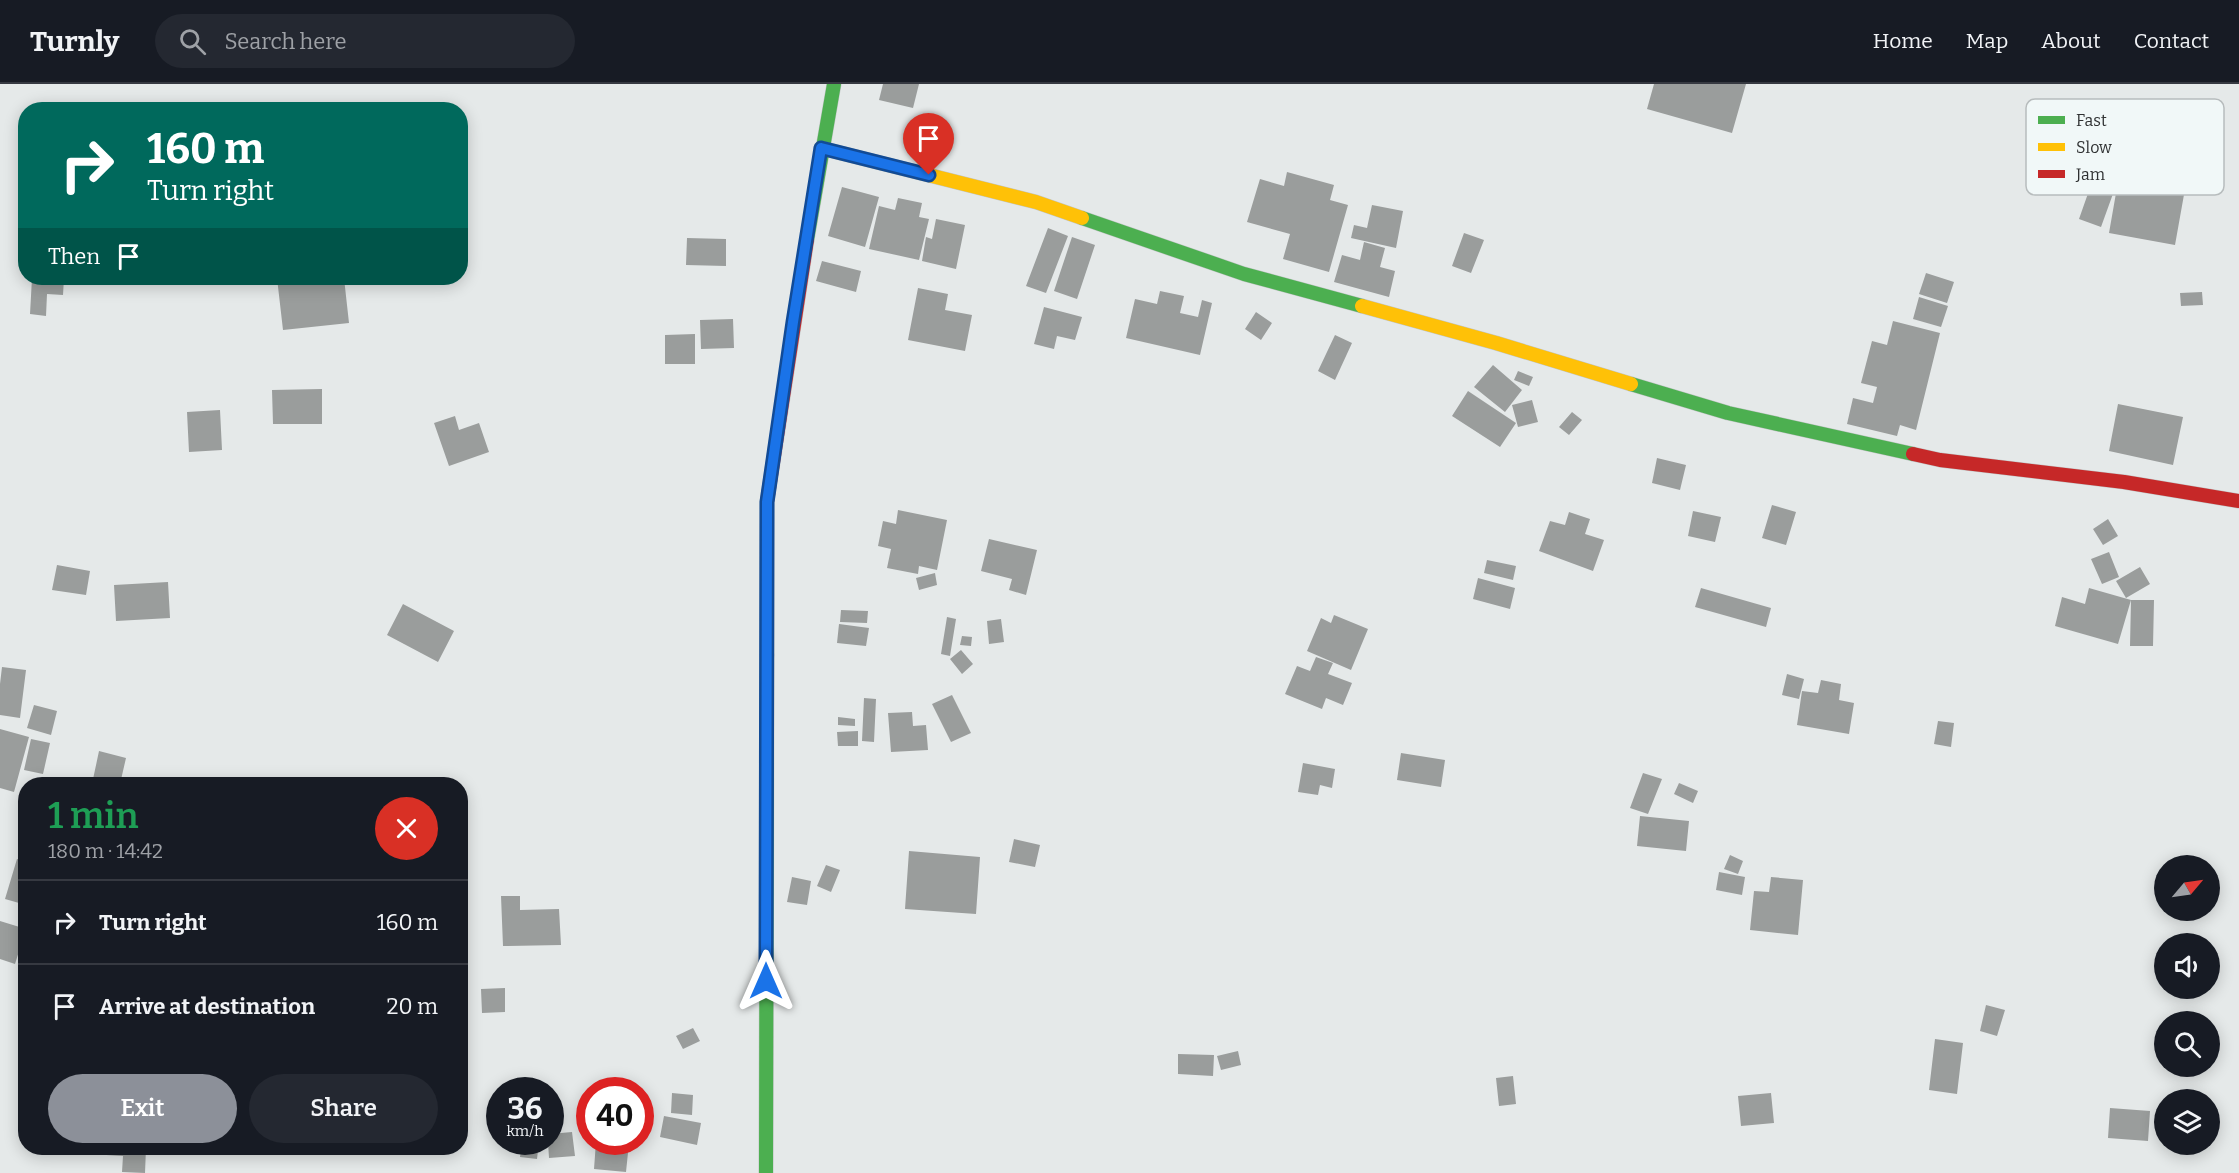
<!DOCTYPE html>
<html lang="en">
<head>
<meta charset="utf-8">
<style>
	:root { --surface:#171b24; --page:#242831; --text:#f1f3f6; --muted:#9ea1a6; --line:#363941; --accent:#8c9099 }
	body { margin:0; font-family:Bitter,serif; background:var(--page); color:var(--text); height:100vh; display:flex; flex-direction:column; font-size:22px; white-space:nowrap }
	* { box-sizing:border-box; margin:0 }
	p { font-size:20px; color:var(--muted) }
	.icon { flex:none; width:33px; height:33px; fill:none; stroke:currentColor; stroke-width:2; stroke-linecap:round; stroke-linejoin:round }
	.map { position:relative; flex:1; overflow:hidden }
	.drawer { position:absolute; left:18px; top:693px; width:450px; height:378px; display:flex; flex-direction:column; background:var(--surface); border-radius:24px; box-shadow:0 3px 15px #0003 }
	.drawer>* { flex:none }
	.top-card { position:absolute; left:18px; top:18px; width:450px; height:183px; border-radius:24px; box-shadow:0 3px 15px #0003; background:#00695c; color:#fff; overflow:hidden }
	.needle { width:39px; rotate:61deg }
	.tools { position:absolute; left:2154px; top:771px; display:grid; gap:12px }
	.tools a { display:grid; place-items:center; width:66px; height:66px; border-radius:50%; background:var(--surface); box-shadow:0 3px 15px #0003; font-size:30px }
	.speed { position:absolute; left:486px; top:993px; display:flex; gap:12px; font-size:30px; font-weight:700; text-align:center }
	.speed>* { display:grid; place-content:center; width:78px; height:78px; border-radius:50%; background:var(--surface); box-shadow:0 3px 15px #0003; line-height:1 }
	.speed small { font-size:15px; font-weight:400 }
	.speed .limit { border:9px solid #d22; background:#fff; color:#111 }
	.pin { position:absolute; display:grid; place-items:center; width:51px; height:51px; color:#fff; margin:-62px -26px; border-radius:50% 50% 50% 0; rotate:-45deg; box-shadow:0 0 6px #0007 }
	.pin .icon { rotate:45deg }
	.me { position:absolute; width:66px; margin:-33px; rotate:0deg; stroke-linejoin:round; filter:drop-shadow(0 0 4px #0008) }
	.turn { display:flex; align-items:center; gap:21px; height:126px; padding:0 30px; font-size:27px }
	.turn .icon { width:78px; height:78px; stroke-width:2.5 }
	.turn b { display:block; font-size:42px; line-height:51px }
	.then { display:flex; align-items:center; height:57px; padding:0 30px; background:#0003; gap:12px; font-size:22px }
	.round { display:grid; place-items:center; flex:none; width:63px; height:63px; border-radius:32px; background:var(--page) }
	.overview { display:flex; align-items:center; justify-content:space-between; height:102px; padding:0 30px }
	h1 { font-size:36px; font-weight:600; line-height:45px; color:#1e9e55 }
	.cta { display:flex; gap:12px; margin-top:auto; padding:12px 30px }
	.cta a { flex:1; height:69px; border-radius:36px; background:var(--accent); color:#fff; font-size:24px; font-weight:600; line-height:69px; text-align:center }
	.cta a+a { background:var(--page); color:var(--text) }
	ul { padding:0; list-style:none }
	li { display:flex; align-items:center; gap:18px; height:84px; padding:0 30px; border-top:2px solid var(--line) }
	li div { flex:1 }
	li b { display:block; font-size:22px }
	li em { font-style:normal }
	header { display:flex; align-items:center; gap:36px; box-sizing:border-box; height:84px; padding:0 30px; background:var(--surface); border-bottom:2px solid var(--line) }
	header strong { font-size:28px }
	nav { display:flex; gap:33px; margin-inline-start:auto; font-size:21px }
	.search { width:420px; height:54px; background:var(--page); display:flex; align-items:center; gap:15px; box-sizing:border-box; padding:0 21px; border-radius:33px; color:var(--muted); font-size:22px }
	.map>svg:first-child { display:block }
</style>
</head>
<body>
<header>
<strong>Turnly</strong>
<div class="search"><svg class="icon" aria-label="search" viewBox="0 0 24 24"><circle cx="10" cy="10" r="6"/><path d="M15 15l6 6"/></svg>Search here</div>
<nav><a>Home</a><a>Map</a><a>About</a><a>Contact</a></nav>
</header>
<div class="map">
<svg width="2239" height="1089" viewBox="0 0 2239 1089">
	<rect width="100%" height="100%" fill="#e5e9e9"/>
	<path fill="#9a9d9c" d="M883,0H919L913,24L879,16Z
		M1654,0H1746L1732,49L1647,25Z
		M2139,82L2165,86L2163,101L2185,105L2175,161L2109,149L2119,92L2137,95Z
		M1287,88L1334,101L1330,116L1348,121L1329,188L1283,175L1290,150L1247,138L1260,95L1284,102Z
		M2092,98L2114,107L2101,143L2079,135Z
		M842,103L879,113L865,163L828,152Z
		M898,114L922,119L919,133L929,135L919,176L869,165L879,122L895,126Z
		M1372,121L1403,127L1396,164L1351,154L1354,141L1367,144Z
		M936,135L965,141L956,185L922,177L926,153L932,155Z
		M1048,144L1068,152L1046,209L1026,202Z
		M1464,149L1484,156L1471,189L1452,182Z
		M1072,153L1095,161L1077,215L1054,207Z
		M687,154L726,155V182L686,181Z
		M1364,158L1385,164L1380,183L1395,187L1389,213L1334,198L1342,171L1360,176Z
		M822,177L861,187L856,208L816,197Z
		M1926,189L1954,198L1947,219L1919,210Z
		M32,194H64L63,211L47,210L46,232L30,230Z
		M277,194H344L349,239L283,246Z
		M918,204L948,210L945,226L972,231L965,267L908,256Z
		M1160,207L1184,212L1180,229L1198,233L1202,216L1212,219L1200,271L1126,254L1135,215L1157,220Z
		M2202,208L2203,221L2181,222L2180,209Z
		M1919,213L1948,222L1941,243L1913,235Z
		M1044,223L1082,233L1075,256L1057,252L1054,265L1034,260Z
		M1256,228L1272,239L1261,256L1245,245Z
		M733,235L734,264L701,265L700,236Z
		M1893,237L1940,249L1916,346L1900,341L1897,352L1847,340L1853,314L1873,319L1877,303L1861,299L1872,257L1887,261Z
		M695,250V280H665V251Z
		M1335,251L1352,259L1335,296L1318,287Z
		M1493,281L1522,306L1505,328L1474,303Z
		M1518,287L1533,293L1529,302L1514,296Z
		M322,305V340H273L272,306Z
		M1468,307L1516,339L1500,363L1452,332Z
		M1532,316L1538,338L1518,343L1512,321Z
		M2118,320L2183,333L2173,381L2109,367Z
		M220,326L222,366L189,368L187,328Z
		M1572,328L1582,336L1569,351L1559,343Z
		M455,332L459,346L479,339L489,368L449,382L434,339Z
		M1657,374L1686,381L1680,406L1652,399Z
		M1772,421L1796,428L1786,461L1762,454Z
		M898,426L947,436L937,486L919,482L918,490L887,484L891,465L878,462L883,437L896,440Z
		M1693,427L1721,433L1715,458L1688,452Z
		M1569,428L1590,435L1585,450L1604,456L1593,487L1539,467L1550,437L1565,441Z
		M2108,435L2118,452L2103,461L2093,445Z
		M989,455L1037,466L1026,511L1009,506L1012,495L981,487Z
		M2109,468L2119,493L2102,500L2091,475Z
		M1487,476L1516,482L1513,496L1484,489Z
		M57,481L90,487L86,511L52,506Z
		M2140,483L2150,500L2126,514L2116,497Z
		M935,489L937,501L919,506L916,494Z
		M1478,494L1515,504L1510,525L1473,515Z
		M168,498L170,534L116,537L114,501Z
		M1701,504L1771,524L1766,543L1695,523Z
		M2089,504L2131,516L2118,560L2055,542L2062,513L2085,520Z
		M2131,516H2154L2153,562H2130Z
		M403,520L454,547L438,578L387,551Z
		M841,526L868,527L867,539L840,538Z
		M1334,531L1368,545L1351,586L1307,567L1321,534L1331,539Z
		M947,533L956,535L950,572L941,570Z
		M1001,535L1004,558L989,560L987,537Z
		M839,540L869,544L866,562L837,559Z
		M962,552L972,553L971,562L960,561Z
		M961,566L973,580L962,590L950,575Z
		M1316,573L1333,579L1328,590L1352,599L1343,621L1326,614L1322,625L1285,610L1297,582L1310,587Z
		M2,583L26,586L20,634L0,631V600Z
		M1787,590L1804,595L1799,615L1782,611Z
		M1821,596L1841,600L1839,616L1854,619L1849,650L1797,641L1802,607L1818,609Z
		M952,611L971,649L951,658L932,620Z
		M864,614L876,615L874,658L862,657Z
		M34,621L57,627L51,651L27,644Z
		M912,628L913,642L926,641L928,666L891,668L888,629Z
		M838,633L855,635V642L838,641Z
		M1938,637L1954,639L1951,663L1934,660Z
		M0,645L29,653L14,708L0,704Z
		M858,647V662H838L837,648Z
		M31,655L50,659L43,690L24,686Z
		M99,667L126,674L120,700H92Z
		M1401,669L1445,676L1441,703L1397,696Z
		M1303,679L1335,685L1332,704L1320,701L1318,711L1298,708Z
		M1643,689L1662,695L1648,730L1630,724Z
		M1679,699L1698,707L1693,719L1674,710Z
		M1640,732L1689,737L1686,767L1637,762Z
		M1014,755L1040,761L1035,783L1009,778Z
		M909,767L980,773L976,830L905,825Z
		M1730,771L1743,777L1738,790L1724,785Z
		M17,775L26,778V821L5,815Z
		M826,781L840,786L831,808L817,802Z
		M1719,788L1745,793L1742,811L1716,806Z
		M792,793L811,797L807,821L787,818Z
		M1771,793L1803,796L1798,851L1750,846L1754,807L1769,808Z
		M501,812H520V826L559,825L561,861L503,862Z
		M0,837L26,845L15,880L0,875Z
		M505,904V928L482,929L481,905Z
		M1986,921L2005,926L1997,952L1980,947Z
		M693,944L700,957L683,965L676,952Z
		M1935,955L1963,959L1957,1010L1929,1006Z
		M1238,967L1241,981L1221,986L1217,972Z
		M1178,970L1214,971L1213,992L1178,990Z
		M1513,992L1516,1020L1499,1022L1496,994Z
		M672,1009L693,1011L692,1031L671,1029Z
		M1771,1009L1774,1039L1741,1042L1738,1012Z
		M2110,1024L2150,1027L2148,1057L2108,1054Z
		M664,1032L701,1039L697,1061L660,1053Z
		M572,1048L575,1072L549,1074L548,1058H550V1050Z
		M522,1058H539L537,1075L520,1073Z
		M596,1058L629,1059L626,1088L594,1085Z
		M106,1064H146L145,1089L122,1088L123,1072L106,1071Z"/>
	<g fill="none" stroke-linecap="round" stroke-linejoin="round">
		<defs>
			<path id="fast" d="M1082,134L1244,190L1362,222
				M807,156L834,0
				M1631,300L1728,329L1913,370
				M766,1089L767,571"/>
			<path id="slow" d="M821,64L1036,118L1082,134
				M1362,222L1496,259L1631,300"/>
			<path id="jam" d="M1913,370L1940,376L2124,398L2239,417
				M767,571V418L807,156"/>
		</defs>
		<use href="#fast" stroke="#c2c6c6" stroke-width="15"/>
		<use href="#slow" stroke="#c2c6c6" stroke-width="15"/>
		<use href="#jam" stroke="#c2c6c6" stroke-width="15"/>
		<use href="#fast" stroke="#4caf50" stroke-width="14"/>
		<use href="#slow" stroke="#ffc107" stroke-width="14"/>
		<use href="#jam" stroke="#c62828" stroke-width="14"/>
	</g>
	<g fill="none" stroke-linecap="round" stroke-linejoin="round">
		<defs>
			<path id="route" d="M766,897L767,418L793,238L821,64L929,91"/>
		</defs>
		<use href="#route" stroke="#114b97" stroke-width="15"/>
		<use href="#route" stroke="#1a73e8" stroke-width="10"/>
	</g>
	<rect x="2026" y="15" width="198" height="96" rx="9" fill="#f1f8f8" stroke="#b7bcbd" stroke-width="1.5"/>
	<rect x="2038" y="32" width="27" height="8" fill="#4caf50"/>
	<rect x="2038" y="59" width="27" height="8" fill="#ffc107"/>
	<rect x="2038" y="86" width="27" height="8" fill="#c62828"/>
	<g font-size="16" fill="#2f3132">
		<text x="2076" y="42">Fast</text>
		<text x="2076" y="69">Slow</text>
		<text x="2076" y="96">Jam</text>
	</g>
</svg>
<div class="tools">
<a><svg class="needle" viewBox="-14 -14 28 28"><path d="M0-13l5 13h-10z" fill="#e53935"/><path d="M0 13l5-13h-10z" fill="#9ea1a6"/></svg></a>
<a><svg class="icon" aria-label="sound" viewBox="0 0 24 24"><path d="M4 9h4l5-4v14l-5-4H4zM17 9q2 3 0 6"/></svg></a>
<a><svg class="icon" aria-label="search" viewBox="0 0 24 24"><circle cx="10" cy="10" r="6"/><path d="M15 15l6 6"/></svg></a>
<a><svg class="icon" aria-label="layers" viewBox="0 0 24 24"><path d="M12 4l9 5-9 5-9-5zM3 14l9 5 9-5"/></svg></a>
</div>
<div class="speed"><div>36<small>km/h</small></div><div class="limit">40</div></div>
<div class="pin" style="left:929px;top:91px;background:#d93025"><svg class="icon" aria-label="arrive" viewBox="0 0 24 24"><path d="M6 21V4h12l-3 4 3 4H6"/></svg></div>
<svg class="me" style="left:766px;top:897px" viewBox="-20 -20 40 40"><path d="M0-17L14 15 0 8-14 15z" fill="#1a73e8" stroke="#fff" stroke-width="4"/></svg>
<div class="top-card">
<div class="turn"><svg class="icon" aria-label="right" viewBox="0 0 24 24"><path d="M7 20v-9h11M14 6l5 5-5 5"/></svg><div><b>160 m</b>Turn right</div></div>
<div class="then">Then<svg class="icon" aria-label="arrive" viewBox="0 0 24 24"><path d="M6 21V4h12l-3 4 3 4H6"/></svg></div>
</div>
<section class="drawer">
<div class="overview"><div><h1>1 min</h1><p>180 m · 14:42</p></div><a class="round" style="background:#d93025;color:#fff"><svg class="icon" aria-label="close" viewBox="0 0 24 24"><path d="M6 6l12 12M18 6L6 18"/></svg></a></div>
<ul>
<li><svg class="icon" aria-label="right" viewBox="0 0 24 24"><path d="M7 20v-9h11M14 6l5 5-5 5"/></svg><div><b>Turn right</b></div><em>160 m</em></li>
<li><svg class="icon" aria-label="arrive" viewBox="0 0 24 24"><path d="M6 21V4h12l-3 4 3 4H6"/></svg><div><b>Arrive at destination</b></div><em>20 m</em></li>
</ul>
<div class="cta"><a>Exit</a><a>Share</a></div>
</section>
</div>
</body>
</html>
